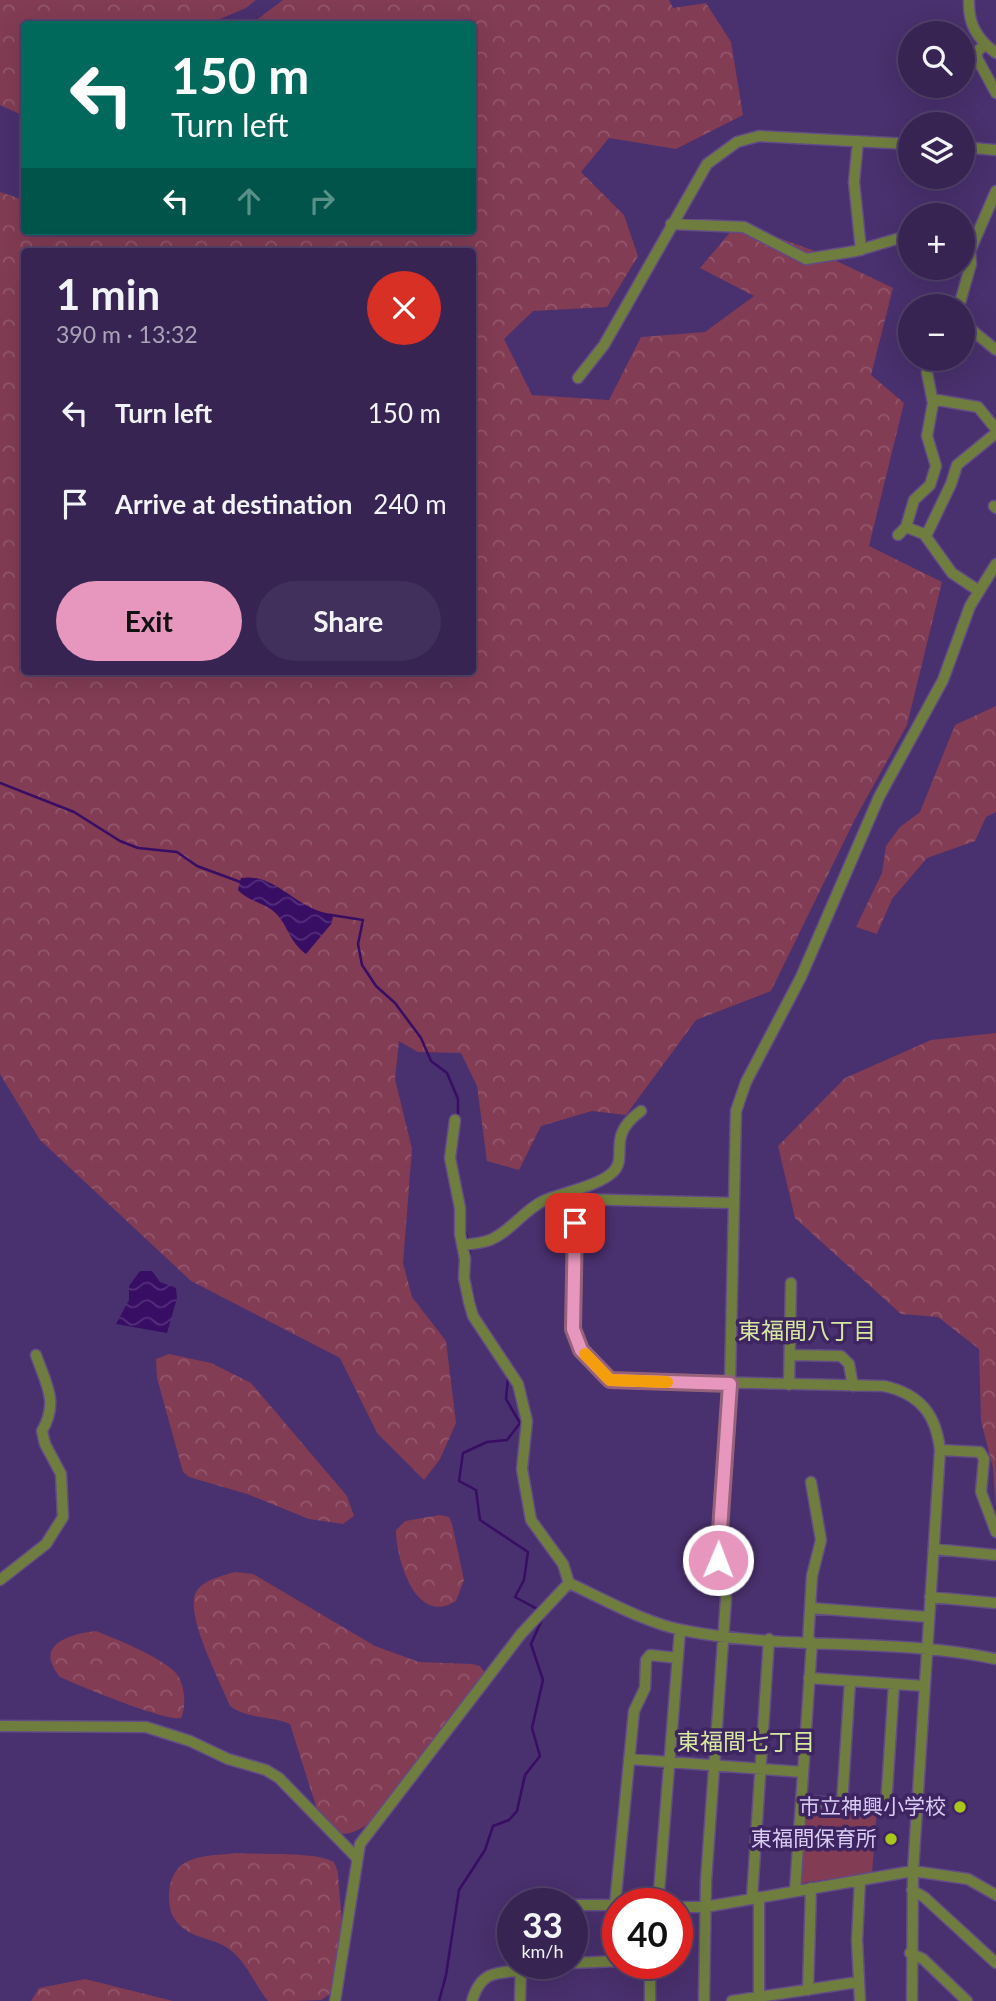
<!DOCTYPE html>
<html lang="en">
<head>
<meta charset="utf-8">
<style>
	:root { --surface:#372452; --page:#42305c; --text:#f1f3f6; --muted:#aaa4b8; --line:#514169; --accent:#e797bd }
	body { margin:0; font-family:Lato,"Noto Sans JP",sans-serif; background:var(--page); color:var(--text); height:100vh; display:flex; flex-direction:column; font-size:26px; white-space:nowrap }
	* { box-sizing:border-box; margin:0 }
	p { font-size:23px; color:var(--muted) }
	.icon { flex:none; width:38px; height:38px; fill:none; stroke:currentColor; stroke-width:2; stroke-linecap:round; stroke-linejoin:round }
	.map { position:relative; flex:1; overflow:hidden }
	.details { position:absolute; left:21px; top:248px; width:455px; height:427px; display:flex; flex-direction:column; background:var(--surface); border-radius:7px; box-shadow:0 7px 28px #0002,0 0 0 2px var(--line) }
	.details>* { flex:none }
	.banner { position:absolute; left:21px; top:21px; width:455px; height:214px; border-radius:7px; box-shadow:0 7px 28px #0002,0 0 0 2px var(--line); background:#00695c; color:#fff; overflow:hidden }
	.tools { position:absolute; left:898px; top:21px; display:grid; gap:14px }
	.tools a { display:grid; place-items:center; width:77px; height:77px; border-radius:50%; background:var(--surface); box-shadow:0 7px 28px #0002,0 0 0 2px var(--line); font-size:35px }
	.speed { position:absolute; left:497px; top:1888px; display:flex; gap:14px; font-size:35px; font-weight:700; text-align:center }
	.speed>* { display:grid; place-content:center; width:91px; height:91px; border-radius:50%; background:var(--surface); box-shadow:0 7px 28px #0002,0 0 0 2px var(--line); line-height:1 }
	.speed small { font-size:18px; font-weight:400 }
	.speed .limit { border:10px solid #d22; background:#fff; color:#111 }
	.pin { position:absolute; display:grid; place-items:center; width:60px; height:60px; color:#fff; margin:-30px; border-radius:14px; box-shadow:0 4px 10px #0006 }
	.me { position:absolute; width:77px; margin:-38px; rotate:1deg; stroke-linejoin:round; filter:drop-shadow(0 0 5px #0008) }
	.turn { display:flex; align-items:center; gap:24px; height:147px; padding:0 35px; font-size:32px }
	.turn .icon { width:91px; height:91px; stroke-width:2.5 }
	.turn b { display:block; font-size:49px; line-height:60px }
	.lanes { display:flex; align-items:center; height:66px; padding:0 35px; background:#0003; justify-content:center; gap:35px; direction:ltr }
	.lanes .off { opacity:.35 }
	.round { display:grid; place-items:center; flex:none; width:74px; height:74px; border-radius:37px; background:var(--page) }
	.head { display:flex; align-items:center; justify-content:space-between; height:119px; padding:0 35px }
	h1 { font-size:42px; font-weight:700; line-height:52px }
	.primary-button { display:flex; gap:14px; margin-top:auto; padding:14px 35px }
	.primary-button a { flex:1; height:80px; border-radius:42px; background:var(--accent); color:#111; font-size:28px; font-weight:700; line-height:80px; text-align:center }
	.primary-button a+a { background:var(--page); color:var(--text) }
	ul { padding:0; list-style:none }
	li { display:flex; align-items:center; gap:21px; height:91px; padding:0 35px }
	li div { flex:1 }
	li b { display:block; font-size:26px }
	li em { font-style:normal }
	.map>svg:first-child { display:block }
</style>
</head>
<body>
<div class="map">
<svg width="996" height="2001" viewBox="0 0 996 2001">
	<defs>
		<pattern id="forest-crowns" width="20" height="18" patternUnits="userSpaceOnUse" patternTransform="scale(1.75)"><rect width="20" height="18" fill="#823c54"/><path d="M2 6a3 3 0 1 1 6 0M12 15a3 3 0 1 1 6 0" fill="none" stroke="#93576d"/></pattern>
		<pattern id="water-waves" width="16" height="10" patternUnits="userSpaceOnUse" patternTransform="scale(1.75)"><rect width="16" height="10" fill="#380d64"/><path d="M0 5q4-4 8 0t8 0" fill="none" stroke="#542f7b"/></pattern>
	</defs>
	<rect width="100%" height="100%" fill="#49306e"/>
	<path fill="url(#forest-crowns)" fill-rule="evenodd" d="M0,0H256L246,8L208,24H24V116L0,105Z
		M283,0H669L673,8L706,3L731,42L743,115L676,149L609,138L581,172L624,215L638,256L607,307L533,311L504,339L532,395L609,400L641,337L705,332L754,296L700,268L738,223L820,253L893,288L871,375L904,403L869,546L942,582L907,725L856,817L771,991L696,1020L626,1115L592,1111L541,1126L519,1170L487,1161L477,1086L461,1053L418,1052L399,1041L395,1079L412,1149L403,1263L412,1297L446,1341L456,1423L440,1459L424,1480L377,1433L340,1358L191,1281L40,1140L0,1074V192L24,200V231H472V24H251ZM24,252H472V672H24Z
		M996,706V812L986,817L975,841L927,858L892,899L877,934L856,927L882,873L886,846L900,827L920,812L955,725Z
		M996,1033V1508L993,1468L981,1421L979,1349L938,1317L901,1314L795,1218L778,1146L845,1078L931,1040Z
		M169,1354L211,1363L251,1383L347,1496L354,1516L343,1524L309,1519L247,1494L189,1477L183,1472L157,1378L156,1359Z
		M440,1515L449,1517L452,1524L464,1580L456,1601C416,1627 396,1559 396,1530L405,1521Z
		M235,1572L253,1574L375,1646L419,1662L472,1664L480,1666L487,1676C464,1717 395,1820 350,1833C342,1835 335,1832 328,1831L320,1819L290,1724C270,1715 249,1720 230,1706C221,1683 184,1614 196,1592C204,1579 222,1576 235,1572Z
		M96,1631C119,1640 156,1655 174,1671C185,1681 187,1707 181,1718C167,1722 79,1686 60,1677C33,1645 69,1634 96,1631Z
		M237,1853C262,1855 315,1851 334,1862L338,1872C339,1902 354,1986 321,2000C307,2001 283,2001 268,2001C254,1984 247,1962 229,1949C216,1939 197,1939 184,1929C172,1919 169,1911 169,1896C171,1853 203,1857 237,1853Z
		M85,1979L173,2001H31L39,1988Z"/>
	<path fill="#823c54" d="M809,1804L877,1809L872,1873L802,1883L799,1881L805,1807Z"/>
	<path fill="url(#water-waves)" d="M241,878C276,872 298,912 333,914L332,923L306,954C288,941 287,921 272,910C260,901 248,901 238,890Z
		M140,1271H152L160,1282L176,1288L177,1298L167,1333L116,1324L129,1300V1286Z"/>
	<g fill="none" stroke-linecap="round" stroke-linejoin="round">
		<path stroke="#380d64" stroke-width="2.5" d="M0,783L74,812L120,841L138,848L177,852L197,866L243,883
			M331,915L363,920L358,944L362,965L376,986L395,1003L421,1038L431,1061L447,1073L458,1099V1120
			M457,1168L464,1206
			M464,1227L468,1241
			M469,1279L470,1247
			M471,1288L476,1308
			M485,1342L499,1363
			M508,1377L506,1399L520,1423L507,1440L487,1442L463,1453L459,1481L476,1490L480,1520L528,1552L524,1580L515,1597L539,1610
			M439,2001L446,1975L459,1890L485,1850L493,1826L509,1820L517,1811L525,1775L540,1756L532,1728L543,1680L531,1644L544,1615"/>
		<defs>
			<path id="minor" d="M969,0C968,24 977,39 996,53
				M985,44L977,52V58L996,93
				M858,141L854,182L861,250
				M962,147L996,150
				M671,224L744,227L806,259L856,251L910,235
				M959,306L971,264L970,251L996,191
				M962,322L996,350
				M578,378L604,345L707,164L737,142L759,136L910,144
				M932,399L978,407L996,429
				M994,506L996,508
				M906,527L924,534L952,573L979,591
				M898,535L906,527L914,500L930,485L936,466L927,436L933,403L927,373L930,359
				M926,536L951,484L957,465L996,433
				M455,1120L450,1158L460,1208V1234L465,1259L464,1278L469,1302L473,1316L518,1384L527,1421L522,1469L531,1520L563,1564L569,1583C603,1599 646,1623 682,1630C785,1651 893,1637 996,1659
				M734,1203L575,1199L573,1330L581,1350L610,1380L884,1386C920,1394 936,1414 940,1450L913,1871L912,2001
				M463,1245C472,1244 482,1243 490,1240C510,1232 523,1211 543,1201C561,1193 599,1186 613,1172C629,1156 605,1137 641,1111
				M791,1355L841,1356L849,1364L853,1386
				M789,1385L791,1283
				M940,1450L980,1452L984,1459L981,1492L996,1532
				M934,1549L996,1555
				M0,1580L46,1544L63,1517L61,1474L45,1444L42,1431C59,1402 46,1384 36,1355
				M930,1597L996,1603
				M810,1608L929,1617
				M808,1642L812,1576L821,1540L811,1482
				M809,1678L925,1686
				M0,1726L146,1727L190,1741L228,1759L266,1770L279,1778L356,1857
				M629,1759L803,1772
				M801,1801L917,1807
				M842,1804L850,1681
				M886,1806L894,1684
				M912,1890L924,1897L996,1963
				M795,1891L812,1642
				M752,1898L769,1639
				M529,1904H540
				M658,1904L680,1630
				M572,1905H618
				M615,1905L634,1711L645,1688L646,1660L650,1655L678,1658
				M677,1907H705L913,1871L968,1879L996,1895
				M910,1953L923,1959L967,2001
				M572,1963L618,1961
				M650,1964V2001
				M521,1965L556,1964
				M808,1990L811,1888
				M759,2000V1897
				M335,2001L360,1844L521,1634L569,1583
				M472,2001C480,1973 494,1972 521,1971
				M520,2001L521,1964
				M704,2001L706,1881L726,1599L718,1549L730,1384L736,1111L746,1082L801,977L879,797L943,680L970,606L996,564
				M732,2001L858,1982
				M860,2001L857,1940L860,1880"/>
		</defs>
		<use href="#minor" stroke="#634c86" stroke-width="13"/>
		<use href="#minor" stroke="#6f7e3f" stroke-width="10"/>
	</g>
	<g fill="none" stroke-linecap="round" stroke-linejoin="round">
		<defs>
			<path id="route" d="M575,1223L573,1329L581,1350L610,1380L730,1384L718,1560"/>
		</defs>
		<use href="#route" stroke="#96627b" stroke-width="18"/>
		<use href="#route" stroke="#e797bd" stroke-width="12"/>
		<path stroke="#f59e0b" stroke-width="12" d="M585,1354L610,1380L667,1382"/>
	</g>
	<g fill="#a9c719" stroke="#3e2562" stroke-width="2.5">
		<circle cx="960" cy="1807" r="7"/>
		<circle cx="891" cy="1839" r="7"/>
	</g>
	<g text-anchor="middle" stroke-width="7" stroke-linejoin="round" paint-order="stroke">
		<g font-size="21" fill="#d9cdf2" stroke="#3e2562" text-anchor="end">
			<text x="946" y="1814">市立神興小学校</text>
			<text x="877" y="1846">東福間保育所</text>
		</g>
		<g font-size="23" fill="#d5e89d" stroke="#3e2562">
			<text x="807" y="1339">東福間八丁目</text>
			<text x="746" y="1750">東福間七丁目</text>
		</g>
	</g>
</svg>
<div class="tools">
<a><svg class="icon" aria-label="search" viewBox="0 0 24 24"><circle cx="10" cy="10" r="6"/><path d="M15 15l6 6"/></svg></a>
<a><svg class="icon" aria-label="layers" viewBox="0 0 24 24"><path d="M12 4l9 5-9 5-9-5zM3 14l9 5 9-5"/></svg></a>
<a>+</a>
<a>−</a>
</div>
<div class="speed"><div>33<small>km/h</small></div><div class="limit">40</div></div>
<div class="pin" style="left:575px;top:1223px;background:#d93025"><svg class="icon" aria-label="arrive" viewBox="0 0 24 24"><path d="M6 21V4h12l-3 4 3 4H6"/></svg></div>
<svg class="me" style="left:718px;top:1560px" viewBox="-20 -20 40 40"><circle r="17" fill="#e797bd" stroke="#fff" stroke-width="3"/><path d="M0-11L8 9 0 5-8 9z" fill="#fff"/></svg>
<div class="banner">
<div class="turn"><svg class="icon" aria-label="left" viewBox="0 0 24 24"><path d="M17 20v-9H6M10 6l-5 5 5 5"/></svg><div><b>150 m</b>Turn left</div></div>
<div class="lanes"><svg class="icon" aria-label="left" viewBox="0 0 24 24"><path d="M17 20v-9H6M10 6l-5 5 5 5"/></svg><svg class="icon off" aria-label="ahead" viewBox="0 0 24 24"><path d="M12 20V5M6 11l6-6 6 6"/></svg><svg class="icon off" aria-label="right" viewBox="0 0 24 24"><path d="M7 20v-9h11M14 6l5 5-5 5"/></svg></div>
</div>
<section class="details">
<div class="head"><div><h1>1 min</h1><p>390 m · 13:32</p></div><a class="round" style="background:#d93025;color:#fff"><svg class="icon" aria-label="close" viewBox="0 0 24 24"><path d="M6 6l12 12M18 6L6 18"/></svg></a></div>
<ul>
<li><svg class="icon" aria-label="left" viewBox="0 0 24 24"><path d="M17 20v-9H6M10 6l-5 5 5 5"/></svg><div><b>Turn left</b></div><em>150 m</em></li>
<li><svg class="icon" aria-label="arrive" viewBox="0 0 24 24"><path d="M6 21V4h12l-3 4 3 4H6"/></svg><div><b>Arrive at destination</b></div><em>240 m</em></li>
</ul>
<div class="primary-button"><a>Exit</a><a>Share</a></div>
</section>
</div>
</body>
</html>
